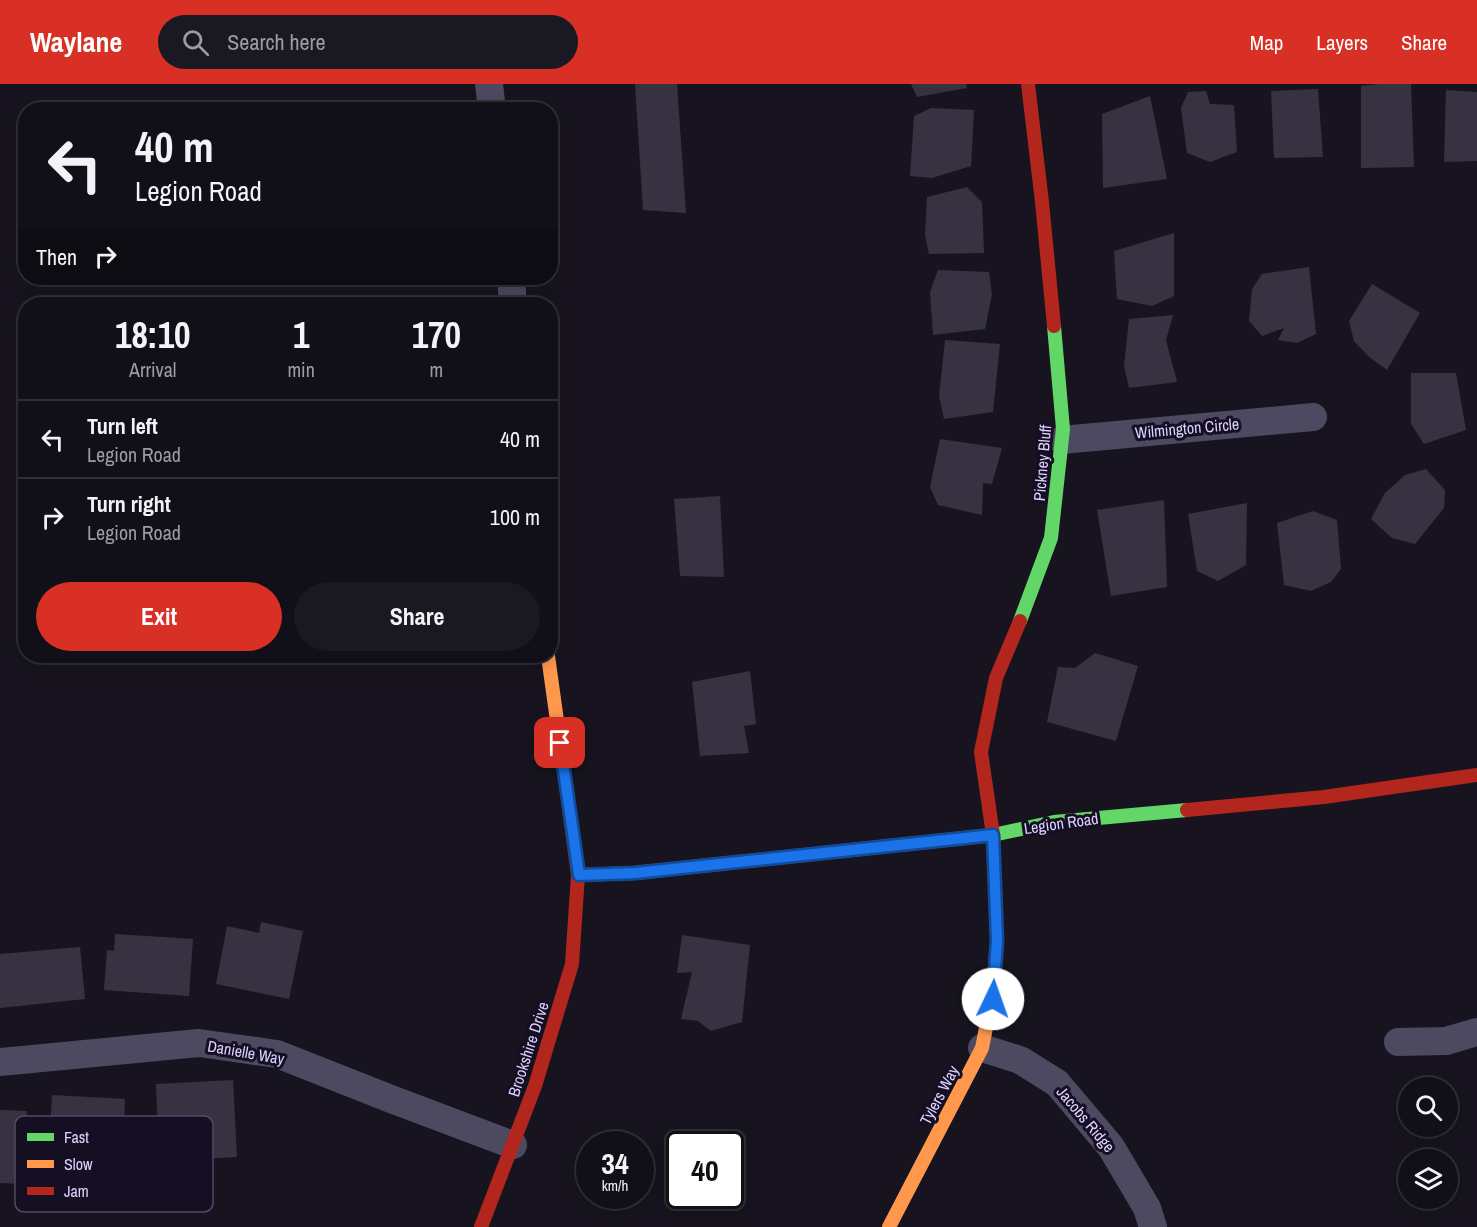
<!DOCTYPE html>
<html lang="en">
<head>
<meta charset="utf-8">
<style>
	:root { --surface:#110f17; --page:#1a1820; --text:#f1f3f6; --muted:#9c9ca1; --line:#302f36; --accent:#d93025 }
	body { margin:0; font-family:"Archivo Narrow",sans-serif; background:var(--page); color:var(--text); height:100vh; display:flex; flex-direction:column; font-size:22px; white-space:nowrap }
	* { box-sizing:border-box; margin:0 }
	p { font-size:20px; color:var(--muted) }
	.icon { flex:none; width:33px; height:33px; fill:none; stroke:currentColor; stroke-width:2; stroke-linecap:round; stroke-linejoin:round }
	.map { position:relative; flex:1; overflow:hidden }
	.details { position:absolute; left:18px; top:213px; width:540px; height:366px; display:flex; flex-direction:column; background:var(--surface); border-radius:24px; box-shadow:0 3px 15px #0003,0 0 0 2px var(--line) }
	.details>* { flex:none }
	.hud { position:absolute; left:18px; top:18px; width:540px; height:183px; border-radius:24px; box-shadow:0 3px 15px #0003,0 0 0 2px var(--line); background:#110f17; color:var(--text); overflow:hidden }
	.buttons { position:absolute; left:1398px; top:993px; display:grid; gap:12px }
	.buttons a { display:grid; place-items:center; width:60px; height:60px; border-radius:50%; background:var(--surface); box-shadow:0 3px 15px #0003,0 0 0 2px var(--line); font-size:30px }
	.speed { position:absolute; left:576px; top:1047px; display:flex; gap:12px; font-size:30px; font-weight:700; text-align:center }
	.speed>* { display:grid; place-content:center; width:78px; height:78px; border-radius:50%; background:var(--surface); box-shadow:0 3px 15px #0003,0 0 0 2px var(--line); line-height:1 }
	.speed small { font-size:15px; font-weight:400 }
	.speed .limit { border:3px solid #111; border-radius:9px; background:#fff; color:#111 }
	.pin { position:absolute; display:grid; place-items:center; width:51px; height:51px; color:#fff; margin:-26px; border-radius:12px; box-shadow:0 3px 9px #0006 }
	.me { position:absolute; width:66px; margin:-33px; rotate:3deg; stroke-linejoin:round; filter:drop-shadow(0 0 4px #0008) }
	.turn { display:flex; align-items:center; gap:21px; height:126px; padding:0 18px; font-size:27px }
	.turn .icon { width:78px; height:78px; stroke-width:2.5 }
	.turn b { display:block; font-size:42px; line-height:51px }
	.then { display:flex; align-items:center; height:57px; padding:0 18px; background:#0003; gap:12px; font-size:22px }
	.eta { display:flex; justify-content:space-evenly; align-items:center; height:102px; text-align:center }
	.eta b { font-size:36px; font-weight:800; line-height:42px }
	.cta { display:flex; gap:12px; margin-top:auto; padding:12px 18px }
	.cta a { flex:1; height:69px; border-radius:36px; background:var(--accent); color:#fff; font-size:24px; font-weight:800; line-height:69px; text-align:center }
	.cta a+a { background:var(--page); color:var(--text) }
	ul { padding:0; list-style:none }
	li { display:flex; align-items:center; gap:18px; height:78px; padding:0 18px; border-top:2px solid var(--line) }
	li div { flex:1 }
	li b { display:block; font-size:22px }
	li em { font-style:normal }
	header { display:flex; align-items:center; gap:36px; box-sizing:border-box; height:84px; padding:0 30px; background:var(--accent); color:#fff }
	header strong { font-size:28px }
	nav { display:flex; gap:33px; margin-inline-start:auto; font-size:21px }
	.search { width:420px; height:54px; background:var(--page); display:flex; align-items:center; gap:15px; box-sizing:border-box; padding:0 21px; border-radius:33px; color:var(--muted); font-size:22px }
	.map>svg:first-child { display:block }
</style>
</head>
<body>
<header>
<strong>Waylane</strong>
<div class="search"><svg class="icon" aria-label="search" viewBox="0 0 24 24"><circle cx="10" cy="10" r="6"/><path d="M15 15l6 6"/></svg>Search here</div>
<nav><a>Map</a><a>Layers</a><a>Share</a></nav>
</header>
<div class="map">
<svg width="1477" height="1143" viewBox="0 0 1477 1143">
	<rect width="100%" height="100%" fill="#17141f"/>
	<path fill="#373241" d="M635,0H677L686,129L643,126Z
		M911,0H966L967,4L917,13Z
		M1378,0H1411L1414,83L1361,84V2Z
		M1318,5L1323,73L1274,74L1271,7Z
		M1446,6L1477,8V77L1444,78Z
		M1206,7L1210,20L1234,21L1237,68L1210,78L1187,69L1181,24L1188,8Z
		M1150,12L1167,95L1103,104L1102,30Z
		M931,24L974,26L971,82L932,94L910,92L914,32Z
		M967,103L982,118L984,169L929,170L925,151L927,113Z
		M1174,149V212L1152,222L1117,215L1114,167Z
		M1309,183L1316,250L1297,259L1278,256L1284,244L1262,252L1249,237L1252,205L1262,190Z
		M938,186L989,188L992,210L985,245L933,251L930,208Z
		M1372,200L1420,229L1387,286L1369,273L1354,257L1349,237Z
		M1173,231L1166,256L1177,298L1129,304L1124,282L1129,235Z
		M945,256L1000,260L993,328L944,335L939,312Z
		M1411,289H1456L1466,346L1424,360L1411,340Z
		M940,355L1002,364L992,400L983,399L982,431L938,421L930,403Z
		M1426,385L1445,406L1444,424L1415,460L1392,454L1371,435L1385,409L1405,391Z
		M720,412L724,493L680,492L674,415Z
		M1164,416L1167,503L1111,512L1097,426Z
		M1247,419L1246,481L1218,497L1197,487L1188,430Z
		M1313,427L1337,436L1341,485L1331,498L1311,507L1284,501L1277,439Z
		M1095,569L1138,582L1116,657L1047,638L1058,583L1075,584Z
		M750,587L756,640L744,642L749,669L700,672L692,598Z
		M261,838L303,847L289,915L216,900L227,842L259,849Z
		M115,850L193,855L189,912L104,906L107,866L114,867Z
		M682,851L750,861L742,938L711,947L698,937L681,935L692,888L677,889Z
		M80,863L85,915L0,924V870Z
		M233,996L237,1073L159,1077L156,1000Z
		M52,1011L125,1015L122,1086L48,1083Z
		M0,1026L27,1027L24,1100L0,1099Z"/>
	<g fill="none" stroke-linecap="round" stroke-linejoin="round">
		<path stroke="#4d4960" stroke-width="28" d="M489,0L492,26
			M511,194L513,220
			M1062,356L1313,333
			M1398,958L1446,957L1477,948
			M982,964L1020,976L1057,999L1111,1063L1147,1124L1153,1143
			M0,978L199,959L277,970L391,1015L513,1061"/>
		<path stroke="#63d668" stroke-width="14" d="M1020,537L1051,454L1063,345L1054,242
			M908,760L993,751L1054,738L1187,726"/>
		<path stroke="#ff974d" stroke-width="14" d="M548,572L565,694
			M578,791L635,789L908,760
			M889,1143L982,964L993,908"/>
		<path stroke="#b3261e" stroke-width="14" d="M1028,0L1042,118L1054,242
			M1187,726L1324,713L1477,691
			M993,908L997,856L993,751L981,668L996,594L1020,537
			M481,1143L535,1002L572,880L578,791L565,694"/>
	</g>
	<g fill="none" stroke-linecap="round" stroke-linejoin="round">
		<defs>
			<path id="route" d="M560,659L579,791L635,789L993,751L997,856L993,915"/>
		</defs>
		<use href="#route" stroke="#114b97" stroke-width="15"/>
		<use href="#route" stroke="#1a73e8" stroke-width="10"/>
	</g>
	<g text-anchor="middle" stroke-width="6" stroke-linejoin="round" paint-order="stroke">
		<g font-size="16" fill="#ded3fe" stroke="#150f24">
			<text transform="translate(1187 344) rotate(-5)" y="6">Wilmington Circle</text>
			<text transform="translate(1042 379) rotate(-85)" y="6">Pickney Bluff</text>
			<text transform="translate(1061 739) rotate(-8)" y="6">Legion Road</text>
			<text transform="translate(528 965) rotate(-72)" y="6">Brookshire Drive</text>
			<text transform="translate(246 968) rotate(10)" y="6">Danielle Way</text>
			<text transform="translate(939 1011) rotate(-62)" y="6">Tylers Way</text>
			<text transform="translate(1086 1035) rotate(50)" y="6">Jacobs Ridge</text>
		</g>
	</g>
	<rect x="15" y="1032" width="198" height="96" rx="9" fill="#150f24" stroke="#514a65" stroke-width="1.5"/>
	<rect x="27" y="1049" width="27" height="8" fill="#63d668"/>
	<rect x="27" y="1076" width="27" height="8" fill="#ff974d"/>
	<rect x="27" y="1103" width="27" height="8" fill="#b3261e"/>
	<g font-size="16" fill="#ded3fe">
		<text x="64" y="1059">Fast</text>
		<text x="64" y="1086">Slow</text>
		<text x="64" y="1113">Jam</text>
	</g>
</svg>
<div class="buttons">
<a><svg class="icon" aria-label="search" viewBox="0 0 24 24"><circle cx="10" cy="10" r="6"/><path d="M15 15l6 6"/></svg></a>
<a><svg class="icon" aria-label="layers" viewBox="0 0 24 24"><path d="M12 4l9 5-9 5-9-5zM3 14l9 5 9-5"/></svg></a>
</div>
<div class="speed"><div>34<small>km/h</small></div><div class="limit">40</div></div>
<div class="pin" style="left:560px;top:659px;background:#d93025"><svg class="icon" aria-label="arrive" viewBox="0 0 24 24"><path d="M6 21V4h12l-3 4 3 4H6"/></svg></div>
<svg class="me" style="left:993px;top:915px" viewBox="-20 -20 40 40"><circle r="19" fill="#fff"/><path d="M0-13L10 11 0 6-10 11z" fill="#1a73e8"/></svg>
<div class="hud">
<div class="turn"><svg class="icon" aria-label="left" viewBox="0 0 24 24"><path d="M17 20v-9H6M10 6l-5 5 5 5"/></svg><div><b>40 m</b>Legion Road</div></div>
<div class="then">Then<svg class="icon" aria-label="right" viewBox="0 0 24 24"><path d="M7 20v-9h11M14 6l5 5-5 5"/></svg></div>
</div>
<section class="details">
<div class="eta">
<div><b>18:10</b><p>Arrival</p></div>
<div><b>1</b><p>min</p></div>
<div><b>170</b><p>m</p></div>
</div>
<ul>
<li><svg class="icon" aria-label="left" viewBox="0 0 24 24"><path d="M17 20v-9H6M10 6l-5 5 5 5"/></svg><div><b>Turn left</b><p>Legion Road</p></div><em>40 m</em></li>
<li><svg class="icon" aria-label="right" viewBox="0 0 24 24"><path d="M7 20v-9h11M14 6l5 5-5 5"/></svg><div><b>Turn right</b><p>Legion Road</p></div><em>100 m</em></li>
</ul>
<div class="cta"><a>Exit</a><a>Share</a></div>
</section>
</div>
</body>
</html>
